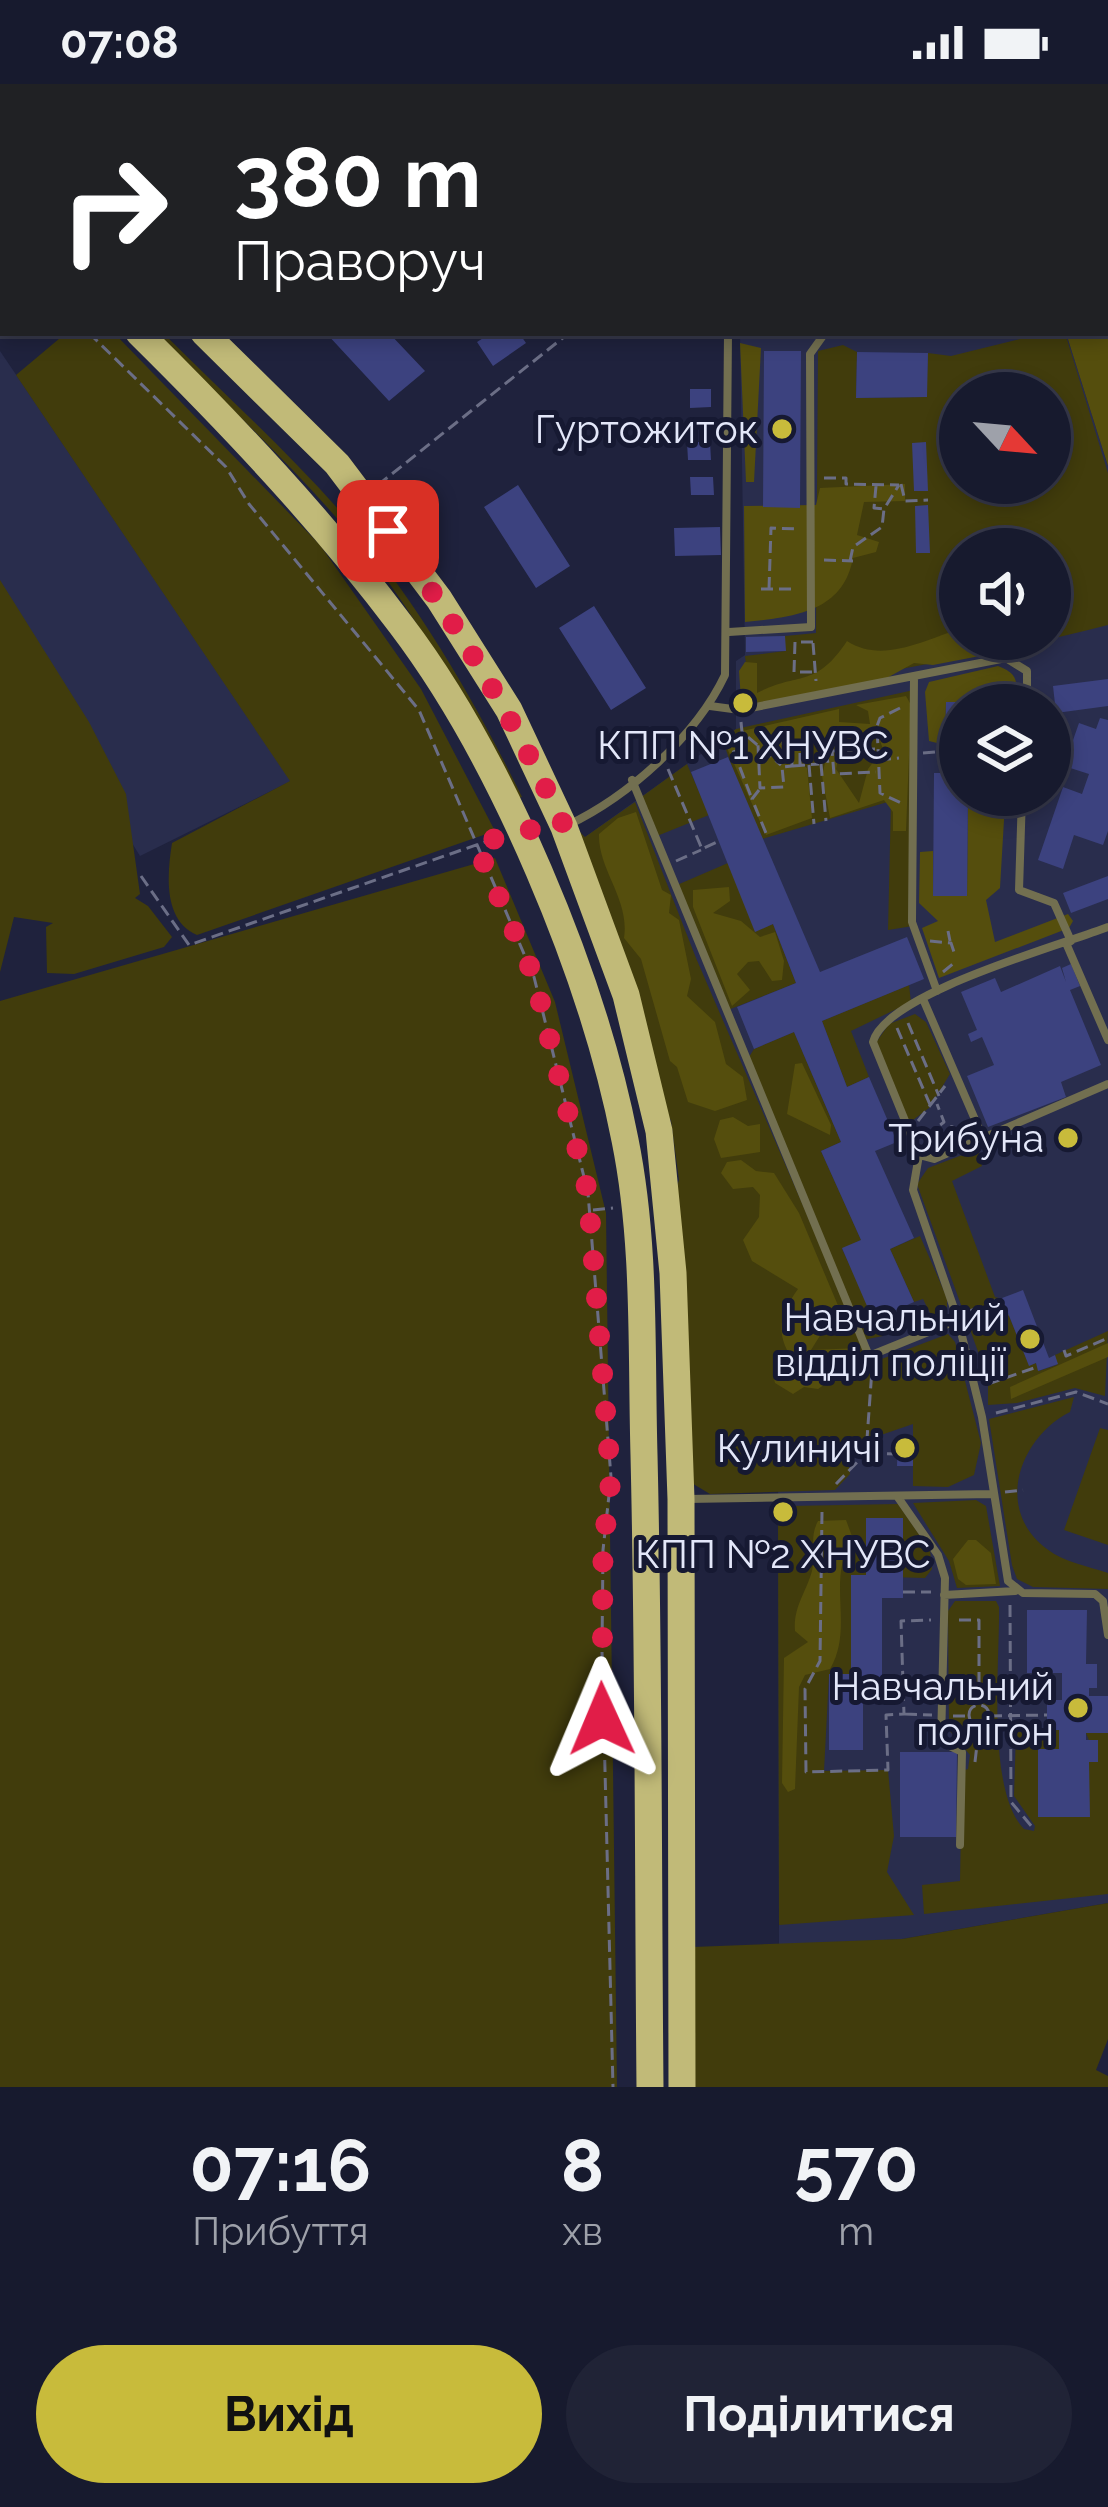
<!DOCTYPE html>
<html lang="uk">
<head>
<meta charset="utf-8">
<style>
	:root { --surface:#171a2e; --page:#202336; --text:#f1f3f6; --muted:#9ea1aa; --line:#36384a; --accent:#c8bb3b }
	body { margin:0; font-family:Raleway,sans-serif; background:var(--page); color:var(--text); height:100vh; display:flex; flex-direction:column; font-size:45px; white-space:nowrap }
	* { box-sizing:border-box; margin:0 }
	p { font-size:39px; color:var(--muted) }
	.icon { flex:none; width:66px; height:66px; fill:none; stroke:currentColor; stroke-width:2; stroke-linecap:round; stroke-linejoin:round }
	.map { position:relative; height:2003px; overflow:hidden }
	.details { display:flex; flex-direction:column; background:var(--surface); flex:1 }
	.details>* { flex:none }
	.banner { position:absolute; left:0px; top:0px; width:1110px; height:252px; box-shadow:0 6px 18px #0003,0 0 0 3px var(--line); background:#202124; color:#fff; overflow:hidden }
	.needle { width:78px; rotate:116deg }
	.buttons { position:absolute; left:939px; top:288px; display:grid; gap:24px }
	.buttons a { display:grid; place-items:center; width:132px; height:132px; border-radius:50%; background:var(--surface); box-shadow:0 6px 18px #0003,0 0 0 3px var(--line); font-size:60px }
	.pin { position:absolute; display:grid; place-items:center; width:102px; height:102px; color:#fff; margin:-51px; border-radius:24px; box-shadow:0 6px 18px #0006 }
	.me { position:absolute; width:132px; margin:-66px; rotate:359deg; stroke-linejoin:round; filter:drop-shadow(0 0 9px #0008) }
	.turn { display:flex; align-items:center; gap:42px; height:252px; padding:0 36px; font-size:54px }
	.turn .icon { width:156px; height:156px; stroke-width:2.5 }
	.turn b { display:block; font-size:84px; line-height:102px }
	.eta { display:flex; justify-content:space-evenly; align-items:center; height:204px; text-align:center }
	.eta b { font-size:72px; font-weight:700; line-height:84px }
	.cta { display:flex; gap:24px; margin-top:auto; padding:24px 36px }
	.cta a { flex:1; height:138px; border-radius:72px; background:var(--accent); color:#111; font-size:48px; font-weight:700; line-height:138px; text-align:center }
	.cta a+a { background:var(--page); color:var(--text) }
	.status { display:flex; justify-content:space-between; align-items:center; height:84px; padding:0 60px; background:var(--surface); direction:ltr }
	.status svg { height:33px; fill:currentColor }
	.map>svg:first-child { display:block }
</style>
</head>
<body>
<div class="status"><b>07:08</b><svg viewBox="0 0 49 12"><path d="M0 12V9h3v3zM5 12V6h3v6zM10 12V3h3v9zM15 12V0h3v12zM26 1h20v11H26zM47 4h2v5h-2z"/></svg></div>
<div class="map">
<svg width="1108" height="2003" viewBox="0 0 1108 2003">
	<rect width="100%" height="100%" fill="#1f223d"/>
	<path fill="#292d4d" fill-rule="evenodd" d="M740,249H1066L1108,382V1819L902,1855L779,1862L778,1345L585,753L736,645V577L745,571ZM960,309H1050V399H960ZM960,465H1050V555H960ZM960,621H1050V711H960Z
		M0,267L291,697L140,772L0,544Z"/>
	<path fill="#413c0c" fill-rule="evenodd" d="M66,249H114L320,461L421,605L495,747L197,851C163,836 167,791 172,759L290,697L16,291Z
		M155,249H163C222,308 284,364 339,426C414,512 472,611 522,713L515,715C476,642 438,567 389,499C322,407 235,330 155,249Z
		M1044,249H1065L1108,389V541C993,571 875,588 758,613L749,605L745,572L785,567V552L816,549L818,267L843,261L857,268L856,314L926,313L928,269L951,272ZM960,309H1050V399H960ZM960,465H1050V555H960Z
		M0,496L89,638L126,710L140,810L135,814L148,822L172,853L164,863L74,890L47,889L46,843L53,839L14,833L0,888Z
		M914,606L913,842L888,846L891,717L759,756L722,655L736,645Z
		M687,680L709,731L657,752L640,714Z
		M635,718L696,874L859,1251L749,973L754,965L794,948L841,1058L821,1067L861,1156L842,1165L883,1252L863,1256L871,1279L948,1250L955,1258L981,1359L974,1391L948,1403L913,1402V1340L846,1363L850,1390L835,1406L710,1410L690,1398L672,1117L679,1096L671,1036L659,1026L578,746L585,753Z
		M495,774L555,918L606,1129L617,2003H0V917Z
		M728,779L756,847L773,840L796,899L728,926L677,801Z
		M909,901L911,918L851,947L869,993L847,1003L822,937Z
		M915,930L926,938L950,990L929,1024L909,1039L875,960L889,940Z
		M978,1065L982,1082L952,1097L995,1213L1002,1215L1029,1281L1036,1279L1039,1287L1057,1281L1055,1271L1108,1247L1105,1312L1075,1304L1017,1319L988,1321V1295L917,1100L928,1084Z
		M920,1152L947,1214V1229L933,1235L923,1215L914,1218L890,1165Z
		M1074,1313L1070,1328C1020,1353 993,1425 1047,1465C1063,1478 1088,1482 1108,1489V1505L1033,1503L1017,1495L1012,1481L989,1335Z
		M1100,1344L1108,1346V1461L1064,1446Z
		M976,1416L986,1422L1000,1502L957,1504L949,1477L913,1419Z
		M898,1420L930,1466L932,1485L925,1494L851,1492V1590L829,1591L824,1687L888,1686L894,1752L887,1788L914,1831L779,1841L778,1434H789V1422Z
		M955,1517H996L999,1523C1000,1577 986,1706 1024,1745L1034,1747L1035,1742L1014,1712L1016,1648L1059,1646V1665L1038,1666L1039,1733H1089V1678H1098L1086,1649H1108V1810L924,1830L922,1801L960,1797L962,1687L968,1685L970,1671L949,1646L948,1527Z
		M1108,1819V1955L1096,1986L1108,1992V2003H695L693,1863L902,1855Z"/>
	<path fill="#554e0d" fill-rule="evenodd" d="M1014,0H1108V382L1066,249H1107V3Z
		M740,259L761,264L754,398H746Z
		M905,400V417L864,418L857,451L879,458L876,468L853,474C843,529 792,533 745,538L744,422L816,421L820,404Z
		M960,545V555H1013L1011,566L933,581L914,579L885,595L756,620L741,616L739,587L745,578L757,579V609C800,587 815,605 847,557C882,580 924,556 960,545Z
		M998,582C1018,589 1019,599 1014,619L946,618L945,661L929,657L925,608L929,598Z
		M906,612L911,621L906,747H893V728L884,716L830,734L822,692L829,661L807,653L799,679L807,684L812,734L766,751L727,664L738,648L839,625V638L870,640L868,627L856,621ZM872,654H879L883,665L868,685L859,719L836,685L839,671Z
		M968,711H995L1005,719L1000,804L986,816L995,858L1068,830L1073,837L1069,844L939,894L922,844L938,837L919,819L920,768L933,767V812H967Z
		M636,728L662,806L671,811L669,829L679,836L691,895L687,912L715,938L726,980L743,993L747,1016L715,1027L688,1018L677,983L670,977L641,875L624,854C630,815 598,786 599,750L618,734Z
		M729,803L730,817L713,829L741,837L760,853L775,848L784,877L782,896L772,897L759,877L748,878L737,890L750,906L732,922L693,823V806Z
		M802,979L831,1041L830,1051L787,1030L795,980Z
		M733,1033L748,1042L760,1040V1068L721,1074L714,1055L720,1036Z
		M741,1076L756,1087L774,1089L799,1129L842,1231L841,1238L826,1242L811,1266L860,1264L856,1294L837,1292L818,1305L804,1303L793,1310L775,1299L773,1290L788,1268C775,1244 783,1226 798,1205L752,1177L743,1156L759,1133L760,1111L753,1103L733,1105L721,1089L727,1078Z
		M1108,1259V1273L1011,1315L1010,1303Z
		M846,1436L853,1455C825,1495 855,1543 830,1585L805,1591L799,1603L795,1705L788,1708L782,1699L784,1574L808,1558L795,1547C793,1523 806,1509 812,1487C816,1469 809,1453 818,1437Z
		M968,1456H976L991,1469L996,1500L966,1501L958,1495L953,1475Z"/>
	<path fill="#3c427f" d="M326,249H389L425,287L389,317Z
		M491,249H519L526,259L493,282L477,258Z
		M764,267H801L800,424L763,423Z
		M857,268L928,269L927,313L856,314Z
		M690,305H711V323L690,324Z
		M687,358H710L711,376H688Z
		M926,358L928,407H914L912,359Z
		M690,393H713L714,411H691Z
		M518,401L570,482L536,504L484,423Z
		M928,421L930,469H916L915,422Z
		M720,443L721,471L675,472L674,444Z
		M594,522L646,604L611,626L559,544Z
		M785,552L786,567L746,568V553Z
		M1108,595V622L1056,629L1053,602Z
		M946,618H960V676H945Z
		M1100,634L1108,636V747L1103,761L1074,751L1063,785L1038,776L1063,703L1082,710L1089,690L1064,682L1079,639L1096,645Z
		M728,673L820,888L907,853L924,895L822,937L847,1003L869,993L897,1058L875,1067L914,1154L890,1165L914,1218L873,1236L842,1164L861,1156L821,1067L841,1058L794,948L754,965L737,923L796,899L773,840L755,848L691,688Z
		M934,689H960V711H968L967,812H933Z
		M1108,792V815L1071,829L1063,809Z
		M1071,880L1080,902L1070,906L1101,981L1061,998L1066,1013L988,1043L967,992L994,981L982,953L971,958L968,950L977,946L961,908L995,894L1001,908L1060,882L1066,898L1062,884Z
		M1023,1206L1049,1274L1055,1271L1058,1280L1038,1287L1036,1279L1029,1282L1002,1214Z
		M898,1356L913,1357V1382H897Z
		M866,1434H903V1514H882V1612H863V1666H829V1590H851V1491H866Z
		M1027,1526H1087L1086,1580H1097V1604H1089V1612H1108V1649H1086V1656H1098V1678H1089L1090,1733H1038V1665H1059V1646H1047V1616H1062V1589H1027Z
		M900,1668H957L956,1753H900Z"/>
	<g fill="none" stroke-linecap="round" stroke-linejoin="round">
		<path stroke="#6b6e86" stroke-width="3" stroke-dasharray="12 6" stroke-linecap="butt" d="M1042,0L1043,3
			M1107,67H1108
			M1107,156L1108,153
			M0,159L3,162
			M1107,214L1108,221
			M89,249L226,383L249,420L419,626L534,893L588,1109L611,1393L603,1466L602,1567L613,2003
			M824,394H846V400L899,401
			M901,400L905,417L928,416
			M378,401L569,249
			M876,402L874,424L884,425
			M824,476L853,477
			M850,477L853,463L882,443L884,425L899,401
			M761,505H797
			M769,505L771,444L798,445
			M813,558H795L794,588H816
			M813,559L816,597
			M900,624L880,634L877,642L880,709L901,719
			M741,638L742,648L781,681
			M740,651L732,663L752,715
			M791,659L792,682L782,683L784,703L760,704L758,661Z
			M875,665L832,667L834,690L876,688
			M923,669L945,667
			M879,676L899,674
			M821,680L826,737
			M800,681V664L811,654L824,659L828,679
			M809,681L814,740
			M793,682L819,680
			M668,685L702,765L719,757
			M759,706L752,715L768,754
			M676,777L701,766
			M141,792L189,861L499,753
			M948,847L950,857
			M930,857L951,859L955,871
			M943,888L954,879
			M908,939L939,1012
			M897,944L931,1023
			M918,1037L945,1002
			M926,1052L944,1038L937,1020
			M950,1053L952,1041
			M593,1126L613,1124
			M970,1227L996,1216
			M974,1245L1008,1230
			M1064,1266L1066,1272L1108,1254
			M988,1300L1037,1283
			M996,1329L1076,1308L1108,1320
			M869,1369L897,1370
			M836,1400L866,1369L872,1285
			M1005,1408L1023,1406
			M822,1428L820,1577L805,1605L806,1688L888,1686L886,1631L904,1630L901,1537L931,1536
			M903,1508H931
			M1010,1521L1011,1718L1033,1744
			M959,1536H979V1622
			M969 1631a10 10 0 1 1 20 0a10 10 0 1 1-20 0Z
			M905,1630L932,1631
			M953,1632H970
			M990,1632L1047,1631
			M975,1678L979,1643"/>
		<path stroke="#726f50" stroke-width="8" d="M727,0V3
			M729,548L811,543L810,270L825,249
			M914,592L912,838L937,907
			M710,622L740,626L1006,574L1027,587V621
			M632,696L869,1272L958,1236
			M1022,711L1019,806L1054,819L1071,857
			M568,741C629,712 696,652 725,591L728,249
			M1108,843C1059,862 886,909 873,958L919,1071L913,1106L958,1236L982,1333L1008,1497L1023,1509L1095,1510L1103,1517L1108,1551
			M1066,859L1108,956
			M923,915L983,1054
			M919,1071L934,1075L1108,1000
			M897,1412L938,1471L945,1494L941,1658L962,1668L960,1761
			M687,1415L992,1410
			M944,1511L1015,1507"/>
		<path stroke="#c1ba78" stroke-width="27" d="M0,46L3,49
			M0,112L3,115
			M139,249C231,340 323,437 401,541C502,674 593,892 625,1056C646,1160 641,1266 644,1371C649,1581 648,1792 650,2003
			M204,249L337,380L439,515L509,626L564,743L626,911L659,1047L673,1189L681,1415L682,2003"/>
	</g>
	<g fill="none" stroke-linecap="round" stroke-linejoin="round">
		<path stroke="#e11d48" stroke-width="21" stroke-dasharray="0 37.8" d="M388,447C459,540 514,637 564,742L518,747L476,761L534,892L588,1109L611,1394L603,1466L602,1635"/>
	</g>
	<g fill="#c8bb3b" stroke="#161932" stroke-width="4.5">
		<circle cx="782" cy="345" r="12"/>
		<circle cx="743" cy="619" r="12"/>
		<circle cx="1068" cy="1054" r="12"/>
		<circle cx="1030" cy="1255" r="12"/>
		<circle cx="905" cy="1364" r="12"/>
		<circle cx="783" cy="1428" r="12"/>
		<circle cx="1078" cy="1624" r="12"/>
	</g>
	<g text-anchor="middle" stroke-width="10" stroke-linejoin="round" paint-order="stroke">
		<g font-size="39" fill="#e3e7f9" stroke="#161932" text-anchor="end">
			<text x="758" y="359">Гуртожиток</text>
			<text x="743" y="675" text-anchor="middle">КПП №1 ХНУВС</text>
			<text x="1044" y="1068">Трибуна</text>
			<text x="1006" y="1247">Навчальний<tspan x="1006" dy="45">відділ поліції</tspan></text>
			<text x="881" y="1378">Кулиничі</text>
			<text x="783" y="1484" text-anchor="middle">КПП №2 ХНУВС</text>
			<text x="1054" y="1616">Навчальний<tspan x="1054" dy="45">полігон</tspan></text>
		</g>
	</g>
</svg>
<div class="buttons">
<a><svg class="needle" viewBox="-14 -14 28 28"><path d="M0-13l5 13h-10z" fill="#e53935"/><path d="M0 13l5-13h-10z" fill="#9ea1aa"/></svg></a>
<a><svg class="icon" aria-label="sound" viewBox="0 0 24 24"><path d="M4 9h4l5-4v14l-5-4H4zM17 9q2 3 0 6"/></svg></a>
<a><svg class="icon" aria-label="layers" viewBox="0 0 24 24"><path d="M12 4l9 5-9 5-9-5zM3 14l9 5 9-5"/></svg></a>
</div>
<div class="pin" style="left:388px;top:447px;background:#d93025"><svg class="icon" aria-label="arrive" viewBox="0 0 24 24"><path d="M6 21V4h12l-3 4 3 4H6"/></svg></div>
<svg class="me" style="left:602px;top:1635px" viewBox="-20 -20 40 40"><path d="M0-17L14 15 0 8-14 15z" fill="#e11d48" stroke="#fff" stroke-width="4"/></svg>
<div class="banner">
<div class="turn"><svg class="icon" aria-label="right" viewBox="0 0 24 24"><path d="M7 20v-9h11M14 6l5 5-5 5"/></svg><div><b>380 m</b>Праворуч</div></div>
</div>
</div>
<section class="details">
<div class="eta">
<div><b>07:16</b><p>Прибуття</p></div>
<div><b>8</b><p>хв</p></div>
<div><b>570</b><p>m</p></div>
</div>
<div class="cta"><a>Вихід</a><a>Поділитися</a></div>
</section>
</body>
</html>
